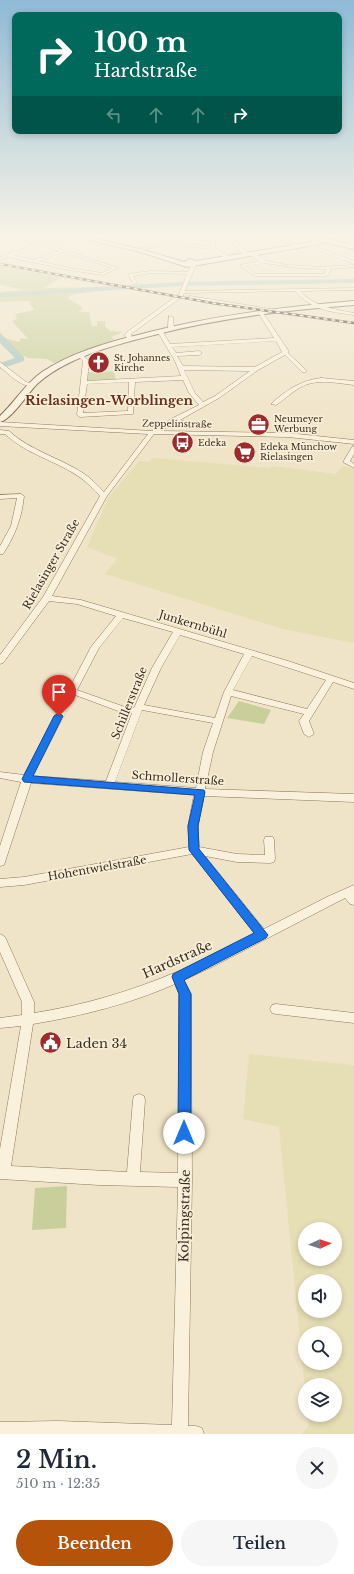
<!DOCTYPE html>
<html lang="de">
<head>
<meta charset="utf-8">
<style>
	:root { --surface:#fff; --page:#f6f6f7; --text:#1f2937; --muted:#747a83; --accent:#b45309 }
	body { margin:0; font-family:"Libre Baskerville",serif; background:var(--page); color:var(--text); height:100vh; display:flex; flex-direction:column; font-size:15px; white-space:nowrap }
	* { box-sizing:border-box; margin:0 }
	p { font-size:13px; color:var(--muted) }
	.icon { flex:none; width:22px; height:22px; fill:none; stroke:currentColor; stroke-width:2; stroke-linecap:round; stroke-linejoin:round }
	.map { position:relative; height:1434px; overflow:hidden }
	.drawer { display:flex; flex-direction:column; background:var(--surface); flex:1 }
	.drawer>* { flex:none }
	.hud { position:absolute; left:12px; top:12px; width:330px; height:122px; border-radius:8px; box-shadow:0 2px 6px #0003; background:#00695c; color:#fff; overflow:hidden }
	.needle { width:26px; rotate:87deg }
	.fabs { position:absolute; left:298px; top:1222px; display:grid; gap:8px }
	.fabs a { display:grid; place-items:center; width:44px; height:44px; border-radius:50%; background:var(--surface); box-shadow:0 2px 6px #0003; font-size:20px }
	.pin { position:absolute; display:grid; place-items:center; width:34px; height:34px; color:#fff; margin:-41px -17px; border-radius:50% 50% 50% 0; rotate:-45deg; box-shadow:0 0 4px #0007 }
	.pin .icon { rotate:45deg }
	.me { position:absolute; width:44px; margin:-22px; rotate:0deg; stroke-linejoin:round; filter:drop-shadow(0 0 3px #0008) }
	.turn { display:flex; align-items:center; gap:14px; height:84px; padding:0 16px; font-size:18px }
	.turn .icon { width:52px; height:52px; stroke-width:2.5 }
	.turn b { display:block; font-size:28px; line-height:34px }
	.lanes { display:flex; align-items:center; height:38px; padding:0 16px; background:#0003; justify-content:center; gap:20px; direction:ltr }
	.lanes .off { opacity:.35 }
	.round { display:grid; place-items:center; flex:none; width:42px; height:42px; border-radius:21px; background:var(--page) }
	.head { display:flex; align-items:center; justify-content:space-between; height:68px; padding:0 16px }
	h1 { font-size:24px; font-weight:600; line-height:30px }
	.action { display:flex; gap:8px; margin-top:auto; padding:8px 16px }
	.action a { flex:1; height:46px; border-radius:24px; background:var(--accent); color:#fff; font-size:16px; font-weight:600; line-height:46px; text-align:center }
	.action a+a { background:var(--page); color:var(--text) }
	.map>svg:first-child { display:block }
</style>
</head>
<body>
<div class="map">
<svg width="354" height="1434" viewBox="0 0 354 1434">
	<rect width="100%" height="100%" fill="#f0e4c8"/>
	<path fill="#e6deb5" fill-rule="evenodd" d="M153,458L270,468L272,466L336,474L343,466L354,469V643L283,629L105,574L117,559L87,547L108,498L139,461L149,462Z
		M249,1054L354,1065V1434H302L309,1426L307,1415H335V1385H305V1390L279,1127L243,1119ZM305,1229H335V1259H305ZM305,1281H335V1311H305ZM305,1333H335V1363H305Z"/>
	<path fill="#c9cf9b" d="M0,266L108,286L61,278L44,288L94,287L97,291L71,295L68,298L82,307V310L79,312H89L92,326H97V321H105V326L110,331L123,332L111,337L114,339L113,340L54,363L47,359L28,358L0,343V332L5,338L19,342L21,338L28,339L12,321L17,319L15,314L34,310L28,301L0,302V292L23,290L0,285Z
		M112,371L114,372L116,380L86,382L88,372L100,373Z
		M239,701L271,710L264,724L227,718Z
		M67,1186L66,1228L32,1230L35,1188Z"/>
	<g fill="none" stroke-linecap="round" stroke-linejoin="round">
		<path fill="#a9c4bc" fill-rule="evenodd" d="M354,279V283L179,286L0,297V293L179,282Z
			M0,335L3,336L24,357V361L0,369V363L15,358L0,343Z"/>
		<defs>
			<path id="street" d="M0,237L41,243L76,237L75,238L46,244L118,268L103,275L69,270L8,257L0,259V257L36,244L0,239ZM41,245L59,251L34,260L13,255ZM63,252L112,268L102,273L69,268L39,261Z
				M142,237H152L104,243L102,242Z
				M208,237H212L215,240V248L230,257V259H226L212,249L167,244L138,251L136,250L167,242L211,247L212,241Z
				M228,237H232L248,254V256H244Z
				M266,237H271L302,246L299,247Z
				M354,242V244L340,246L338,245Z
				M306,243L354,261V264L306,245Z
				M250,253H254L266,261L287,265L321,267L354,265V267L331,269L328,275L326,276H254L240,265L260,261L250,255ZM264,263L298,268L326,269L324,274H255L246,266Z
				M192,264L196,265L185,291L354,288V290L300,291C315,307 333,309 354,313V315C331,312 311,310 295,291L184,293L183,296L131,334L132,339H128L124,335L127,332L179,294L187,274L151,273L133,276L137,283L135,284L133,283L128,274L151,271L188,272Z
				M190,296L277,310L279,311L277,312L188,298V297Z
				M261,313H263L288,350V353L306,370V372H302L285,355L258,370L219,398L180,420L194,425V427L175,423L160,431L288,433L354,440V444L288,437L154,434L107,496L52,596L81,600L288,661L354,683V689L333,682L309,721L314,734L309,737L304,734L299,721L304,714L231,696L213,752L205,789L354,794V802L204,796L198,826L199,847L237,854L265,855L264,840L265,837H273L274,840L275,859L274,862L270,863L237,862L205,856L264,929L329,896L354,885V905L350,904L345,898L214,966L184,980L191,994L192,1180L188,1426H196L202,1428L204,1434H0V1422L58,1421L172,1425L178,1187L99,1185L0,1179V1149L21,1026L0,1028V1018L22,1015V1002L0,952V934L4,936L6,939L34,1002V1013C116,1000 182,973 255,934L192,854L24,885L0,887V879L24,877L189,847L188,826L194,795L31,783L5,862L4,865L0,866V846L21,782L0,778V772L24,775L91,647L116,616L77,604L49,601L3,663L0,664V655L43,597L100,496C93,489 86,481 78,476C54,460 26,454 5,434H0V430L9,431C31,451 58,457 83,473C91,478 97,485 104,492L148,434L0,426V422L152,431L171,419L199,405L189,393L183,380L135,382L133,414L80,417L77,415L83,361L78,356V354H82L89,361L87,381L181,376L175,361L157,331L158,330H162L170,344L274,338L259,314ZM276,341L282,352L255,367L183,366L177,356L199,355L202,353L199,351L176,353L172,347ZM184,370L250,371L215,396L203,402L195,393ZM129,382L128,411L83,413L87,384ZM123,618L173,632L152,668L134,708L125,707L77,690L99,648ZM180,635L244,654L224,692L215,718L144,705L161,668ZM252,656L326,680L307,709L233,690ZM75,695L121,712L132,713L106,781L33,776ZM142,710L213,723L203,752L196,788L115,782ZM175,984L179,994L178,1173L140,1172L145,1100L144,1096L139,1094L134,1096L133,1100L127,1172L11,1166L33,1024C82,1016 130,1004 175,984Z
				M169,316L173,317L174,328L171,330L168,328Z
				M0,362L26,382L35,384C24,391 8,373 0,367Z
				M321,378L354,381V385C335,383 316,378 299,388C291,393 284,400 276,405L271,404C285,391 301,380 321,378Z
				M354,446V454L350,461L354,464V468L343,462L352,447Z
				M21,494L24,496C22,517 15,536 3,554H0V546L11,526L17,498L0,499V495Z
				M276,1004L354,1013V1023L276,1014L272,1013L270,1009L272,1005Z"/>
			<path id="secondary" d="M75,237H84L140,249L184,262L190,259L196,261L312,242V239C320,234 344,244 354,245V249L318,241L320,244L187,267L137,251Z
				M354,301V305C286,310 219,318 154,335C126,342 99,349 73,361C60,367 48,374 37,384C28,393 12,419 0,422V416C15,402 25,384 42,372C71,353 105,343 138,335C209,316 281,307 354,301Z"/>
		</defs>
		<use href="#street" stroke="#8d765c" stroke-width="1"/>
		<use href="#secondary" stroke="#6f573f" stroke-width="2"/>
		<use href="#street" fill="#faf1dc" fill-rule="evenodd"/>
		<use href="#secondary" fill="#faf1dc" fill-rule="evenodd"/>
		<defs>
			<path id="rail" d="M0,264L212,303L354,323"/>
		</defs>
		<use href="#rail" stroke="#3d2e20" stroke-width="2.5"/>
		<use href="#rail" stroke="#f7eed8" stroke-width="1.5" stroke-dasharray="4" stroke-linecap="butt"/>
	</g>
	<linearGradient id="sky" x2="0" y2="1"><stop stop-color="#8fbad6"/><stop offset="0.54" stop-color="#f8f3e6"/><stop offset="1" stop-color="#f8f3e6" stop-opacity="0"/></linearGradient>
	<rect width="354" height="437" fill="url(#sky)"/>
	<path fill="#1a73e8" stroke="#114b97" d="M59,713L63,716L33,776L204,790L205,792L198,826L199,849L268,935L266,938L184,980L191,994V1133L189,1138L184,1140L180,1138L178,1133L179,994L172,977L173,974L254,933L189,850L188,826L195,795L24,782L22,779L54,716Z"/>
	<defs>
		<symbol id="church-disc" viewBox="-11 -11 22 22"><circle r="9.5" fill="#9e2a2b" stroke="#f7eed8"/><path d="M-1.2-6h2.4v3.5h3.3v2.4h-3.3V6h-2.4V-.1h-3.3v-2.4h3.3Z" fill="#fff"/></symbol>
		<symbol id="office-disc" viewBox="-11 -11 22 22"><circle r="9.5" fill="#9e2a2b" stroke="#f7eed8"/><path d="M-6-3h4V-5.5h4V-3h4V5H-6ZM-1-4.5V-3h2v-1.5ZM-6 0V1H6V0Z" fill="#fff"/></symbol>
		<symbol id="bus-disc" viewBox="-11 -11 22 22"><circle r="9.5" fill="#9e2a2b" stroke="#f7eed8"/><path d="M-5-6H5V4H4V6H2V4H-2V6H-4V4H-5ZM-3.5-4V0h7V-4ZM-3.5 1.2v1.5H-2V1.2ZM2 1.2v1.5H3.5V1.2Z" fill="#fff"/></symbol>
		<symbol id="supermarket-disc" viewBox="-11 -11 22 22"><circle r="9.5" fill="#9e2a2b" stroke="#f7eed8"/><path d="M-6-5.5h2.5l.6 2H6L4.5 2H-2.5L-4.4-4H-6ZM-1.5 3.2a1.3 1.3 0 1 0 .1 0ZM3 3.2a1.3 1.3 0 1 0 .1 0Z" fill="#fff"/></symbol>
		<symbol id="civic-disc" viewBox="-11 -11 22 22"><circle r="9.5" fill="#9e2a2b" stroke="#f7eed8"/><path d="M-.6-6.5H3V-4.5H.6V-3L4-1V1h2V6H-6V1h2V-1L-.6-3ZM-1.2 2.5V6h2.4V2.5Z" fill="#fff"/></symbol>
	</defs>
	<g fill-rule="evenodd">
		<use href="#church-disc" x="86" y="350" width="25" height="25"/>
		<use href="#office-disc" x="246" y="412" width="25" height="25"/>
		<use href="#bus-disc" x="170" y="430" width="25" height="25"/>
		<use href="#supermarket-disc" x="232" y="440" width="25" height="25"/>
		<use href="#civic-disc" x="38" y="1030" width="25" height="25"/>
	</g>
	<g text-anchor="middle" stroke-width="3.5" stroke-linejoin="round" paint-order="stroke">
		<g font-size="9" fill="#3d2e20" stroke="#f7eed8" text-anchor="start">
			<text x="114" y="361">St. Johannes<tspan x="114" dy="10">Kirche</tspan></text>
			<text x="274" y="422">Neumeyer<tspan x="274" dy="10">Werbung</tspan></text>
			<text x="198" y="446">Edeka</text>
			<text x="260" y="450">Edeka Münchow<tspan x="260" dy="10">Rielasingen</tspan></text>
		</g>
		<g font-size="9" fill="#3d2e20" stroke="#f7eed8">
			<text transform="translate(177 424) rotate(1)" y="3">Zeppelinstraße</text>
		</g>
		<g font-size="11" fill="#3d2e20" stroke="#f7eed8">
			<text transform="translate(51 564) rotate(-60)" y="4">Rielasinger Straße</text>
			<text transform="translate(193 624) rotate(17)" y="4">Junkernbühl</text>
			<text transform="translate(129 703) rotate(-68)" y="4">Schillerstraße</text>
			<text transform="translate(178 778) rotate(4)" y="4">Schmollerstraße</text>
			<text transform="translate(97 868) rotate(-10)" y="4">Hohentwielstraße</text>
		</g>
		<g font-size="13" font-weight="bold" fill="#6b2e1e" stroke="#f7eed8">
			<text x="109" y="405">Rielasingen-Worblingen</text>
		</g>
		<g font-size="13" fill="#3d2e20" stroke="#f7eed8">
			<text transform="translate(177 959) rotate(-24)" y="5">Hardstraße</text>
			<text transform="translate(184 1216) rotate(-89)" y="5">Kolpingstraße</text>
		</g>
		<g font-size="13" fill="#3d2e20" stroke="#f7eed8" text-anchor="start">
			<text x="66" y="1048">Laden 34</text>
		</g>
	</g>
</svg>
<div class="fabs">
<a><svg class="needle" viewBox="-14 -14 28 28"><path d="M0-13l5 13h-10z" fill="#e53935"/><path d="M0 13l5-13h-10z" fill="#747a83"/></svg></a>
<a><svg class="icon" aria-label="sound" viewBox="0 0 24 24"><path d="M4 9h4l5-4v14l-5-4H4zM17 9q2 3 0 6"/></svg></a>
<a><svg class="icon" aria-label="search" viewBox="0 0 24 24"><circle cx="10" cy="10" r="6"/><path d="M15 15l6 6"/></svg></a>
<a><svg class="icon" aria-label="layers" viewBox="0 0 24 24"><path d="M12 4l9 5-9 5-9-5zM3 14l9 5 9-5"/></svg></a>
</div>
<div class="pin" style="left:59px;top:716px;background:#d93025"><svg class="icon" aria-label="arrive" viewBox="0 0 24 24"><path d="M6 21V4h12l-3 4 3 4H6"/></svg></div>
<svg class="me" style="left:184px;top:1133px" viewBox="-20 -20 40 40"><circle r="19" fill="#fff"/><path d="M0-13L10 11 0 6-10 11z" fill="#1a73e8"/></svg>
<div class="hud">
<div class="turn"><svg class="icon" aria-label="right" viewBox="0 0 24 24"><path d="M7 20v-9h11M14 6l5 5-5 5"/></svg><div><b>100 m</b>Hardstraße</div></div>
<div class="lanes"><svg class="icon off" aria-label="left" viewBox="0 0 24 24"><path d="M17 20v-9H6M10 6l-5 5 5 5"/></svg><svg class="icon off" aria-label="ahead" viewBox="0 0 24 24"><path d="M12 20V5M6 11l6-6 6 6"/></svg><svg class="icon off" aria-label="ahead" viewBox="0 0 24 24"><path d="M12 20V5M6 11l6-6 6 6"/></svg><svg class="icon" aria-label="right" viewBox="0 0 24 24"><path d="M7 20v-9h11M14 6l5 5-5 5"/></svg></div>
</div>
</div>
<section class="drawer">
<div class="head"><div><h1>2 Min.</h1><p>510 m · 12:35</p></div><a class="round"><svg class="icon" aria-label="close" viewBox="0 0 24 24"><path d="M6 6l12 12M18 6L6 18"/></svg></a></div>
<div class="action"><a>Beenden</a><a>Teilen</a></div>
</section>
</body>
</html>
